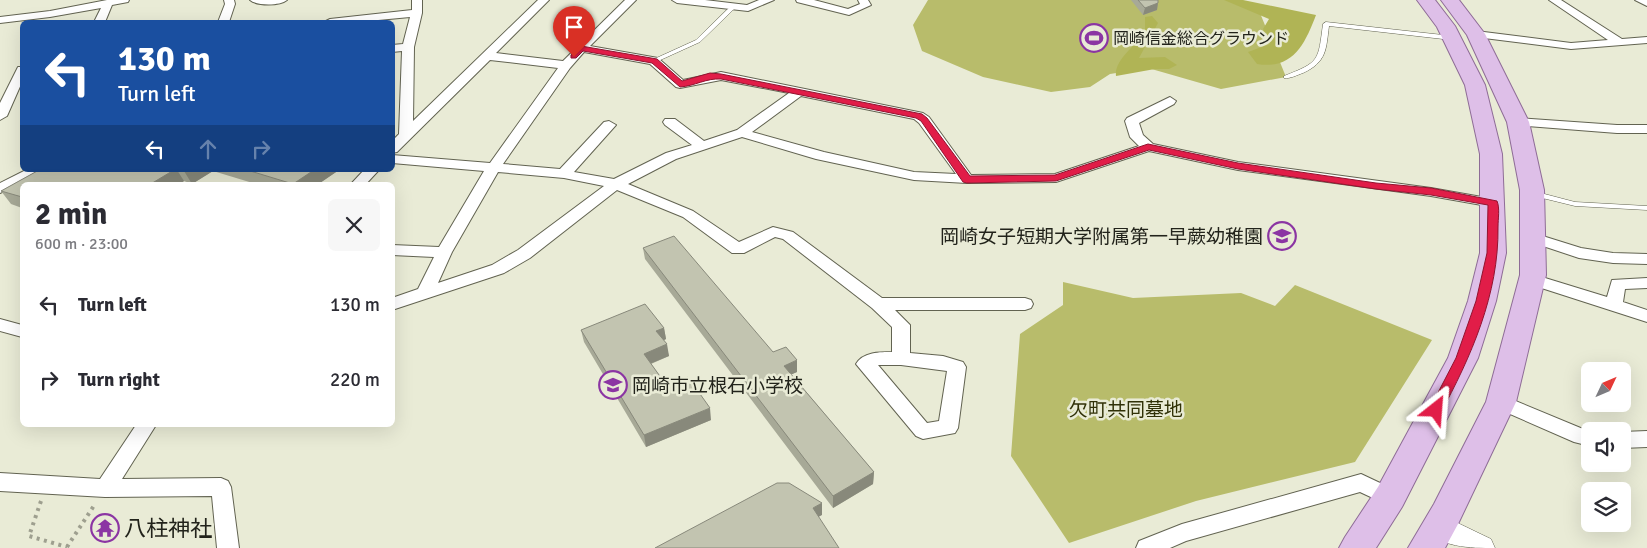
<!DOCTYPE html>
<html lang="en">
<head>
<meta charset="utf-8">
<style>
	:root { --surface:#fff; --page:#f7f7f7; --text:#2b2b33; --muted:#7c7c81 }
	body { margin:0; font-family:Signika,"Noto Sans JP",sans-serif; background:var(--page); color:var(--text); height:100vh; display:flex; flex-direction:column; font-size:19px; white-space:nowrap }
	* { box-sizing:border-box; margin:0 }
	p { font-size:16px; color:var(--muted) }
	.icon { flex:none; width:28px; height:28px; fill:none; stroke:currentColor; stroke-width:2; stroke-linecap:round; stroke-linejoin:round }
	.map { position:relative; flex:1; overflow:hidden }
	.drawer { position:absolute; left:20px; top:182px; width:375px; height:245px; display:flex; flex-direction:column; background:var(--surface); border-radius:8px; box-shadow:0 5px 20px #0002 }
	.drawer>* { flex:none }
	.hud { position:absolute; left:20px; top:20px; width:375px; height:152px; border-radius:8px; box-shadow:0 5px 20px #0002; background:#1a4fa0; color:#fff; overflow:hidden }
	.needle { width:32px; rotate:46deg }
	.buttons { position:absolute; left:1581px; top:362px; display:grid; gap:10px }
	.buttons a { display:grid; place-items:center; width:50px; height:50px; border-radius:8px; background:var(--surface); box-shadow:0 5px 20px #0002; font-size:25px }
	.pin { position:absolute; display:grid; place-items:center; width:42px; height:42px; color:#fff; margin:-51px -21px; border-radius:50% 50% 50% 0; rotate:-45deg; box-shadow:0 0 5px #0007 }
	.pin .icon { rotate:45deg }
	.me { position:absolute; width:55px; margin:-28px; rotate:28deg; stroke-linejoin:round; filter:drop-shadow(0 0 4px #0008) }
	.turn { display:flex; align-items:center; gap:18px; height:105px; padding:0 15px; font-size:22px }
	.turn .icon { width:65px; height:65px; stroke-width:2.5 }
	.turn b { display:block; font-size:35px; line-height:42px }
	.lanes { display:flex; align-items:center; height:48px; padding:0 15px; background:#0003; justify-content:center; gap:25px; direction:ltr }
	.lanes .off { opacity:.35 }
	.round { display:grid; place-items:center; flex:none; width:52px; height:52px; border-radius:8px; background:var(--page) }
	.summary { display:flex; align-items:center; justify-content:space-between; height:85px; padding:0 15px }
	h1 { font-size:30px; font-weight:700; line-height:38px }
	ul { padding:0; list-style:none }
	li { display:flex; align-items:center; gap:15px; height:75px; padding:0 15px }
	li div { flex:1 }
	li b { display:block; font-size:19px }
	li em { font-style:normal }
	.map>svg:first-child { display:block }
</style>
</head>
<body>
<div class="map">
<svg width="1647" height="548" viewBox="0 0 1647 548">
	<rect width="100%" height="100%" fill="#e9ebd6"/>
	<path fill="#b8bc6b" d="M928,0H1230L1260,13L1286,77L1221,89L1148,68L1110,74L1090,87L1051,92L983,77L922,51L913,25Z
		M1063,282L1133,298L1241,293L1275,306L1295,285L1432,340L1355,462L1196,501L1069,543L1011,456L1020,334L1063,305Z"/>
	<path fill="#b0b455" d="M1224,0H1243L1316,15C1305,44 1293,70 1257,64L1248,52L1270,44L1263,29L1269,19Z
		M1152,16L1158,23L1139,58L1165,57L1177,65L1169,69H1155L1116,76C1114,60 1136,45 1145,33V17Z"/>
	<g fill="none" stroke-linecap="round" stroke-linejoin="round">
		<defs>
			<path id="service" d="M731,6L736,7L700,42L656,62H652V60L696,40Z
				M1326,22L1452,36L1455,38L1452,40L1329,26C1326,49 1327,62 1303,73C1297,75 1290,79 1284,78V76C1320,62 1318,61 1323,24Z
				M1530,191H1533L1575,202L1647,206V210L1575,206L1530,195L1529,193Z"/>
			<path id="minor" d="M107,0H129L128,2L112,5L105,22H94L101,8L50,17L0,23V17L50,11Z
				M224,0H234L235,4L229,22H218L225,4Z
				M250,0H287C280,6 257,6 250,0Z
				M412,0H422V13L414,47L413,121L538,0H549L496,53L563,61L625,0H636L590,46L658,58L683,80L721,72L923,113L929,117L971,175L1055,174L1139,146L1130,137L1125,121L1127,118L1170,97L1176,101L1174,104L1139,123L1143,135L1153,144L1238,162L1431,188L1493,199L1498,200L1500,203L1498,206L1493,207L1431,196L1238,170L1149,151L1056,182L967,183L914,180L816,159L742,137L676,159L628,184L693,211L739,242L773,227L793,232L882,298H1025L1031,300L1033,304L1031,308L1025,310H895L910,325V353L943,356L963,362L966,367L958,428L955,433L923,439L916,436L856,364C863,352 880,352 892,352V327L872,308L783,239L775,237L744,253H732L683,217L617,190L530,258L504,273L392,310V298L418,289L434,257L392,255V245L439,247L484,171L392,163V155L490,163L558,68L490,60L397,152L392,153V141L399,134L402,51L392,52V45L403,44L410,17L357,22H324L330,19L412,10ZM584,52L650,64L676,87L680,88L721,80L789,93L737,130L704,141L675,119H665L663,122L665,125L692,145L666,153L614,179L574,172L616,125L609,121L604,122L560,169L503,164L570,68ZM801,96L914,119L919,123L956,174L914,172L824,152L752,132ZM498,172L564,178L604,186L518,250L492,265L438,283L452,252ZM878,365H901L947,371L939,421L927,423Z
				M672,0H705L747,5L759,0H774L748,11L677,3Z
				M796,0H814L848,9L860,4L858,0H868L871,5L849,15L797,2Z
				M1549,0H1561L1622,39L1647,37V43L1571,49L1476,37L1470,34L1476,31L1571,43L1608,40Z
				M1635,0H1647V6Z
				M18,67H22V82L7,116L0,120V103Z
				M1518,118L1617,125H1647V133H1617L1513,125L1511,122L1513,119Z
				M26,170H40L36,176L0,193V183Z
				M364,170H379L365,185H350Z
				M1533,233L1581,248L1613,253L1647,254V264L1613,263L1579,258L1528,241L1525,238L1528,235Z
				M1532,274L1607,297L1612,280L1647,278V288L1625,289L1623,302L1647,310V322L1526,283L1524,279L1526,275Z
				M0,319L22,325V337L0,331Z
				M1501,395L1583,429L1593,431H1590V446L1574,442L1494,407L1492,402L1494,397Z
				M136,425H156L122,479L221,478L228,481L231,487L239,548H217L212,496L105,497L0,491V473L100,479Z
				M1647,431V447L1622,448V432Z
				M1361,474L1397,491L1400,497L1397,503L1390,506L1360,492L1186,541L1170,548H1136L1139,541L1182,524Z"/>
			<path id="tertiary" d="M1439,514L1491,539L1495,548C1471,548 1437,548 1425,526L1429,517Z"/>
			<path id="primary" d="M1417,0H1435L1455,26L1485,85L1502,154L1506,253L1496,301L1478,358L1402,507L1376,548H1339L1345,537L1378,487L1448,358L1468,301L1480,253V154L1465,85L1437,27Z
				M1441,0H1459L1485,34L1529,122L1544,190L1546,275L1516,402L1458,524L1445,548H1408L1434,504L1486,402L1520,275V190L1507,122L1467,35Z"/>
		</defs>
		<use href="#service" stroke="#626351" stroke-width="1"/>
		<use href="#minor" stroke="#626351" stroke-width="2"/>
		<use href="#tertiary" stroke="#626351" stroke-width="1"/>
		<use href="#primary" stroke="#8e6c96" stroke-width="2"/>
		<path stroke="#9e9f8f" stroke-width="4" stroke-dasharray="3 4.5" stroke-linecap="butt" d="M41,501L29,536L67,547
			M67,547L95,504"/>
		<use href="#service" fill="#fff" fill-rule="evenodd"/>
		<use href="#minor" fill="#fff" fill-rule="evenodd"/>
		<use href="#tertiary" fill="#fff" fill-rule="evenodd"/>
		<use href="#primary" fill="#debfe8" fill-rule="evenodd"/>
	</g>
	<path fill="#a7a997" d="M1131,0H1158L1157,10L1143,15Z
		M39,170H339L317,185H259L213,171L192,184L184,181L178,185H22V208L11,204L1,191Z
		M643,248L797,372L791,374L874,472L873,484L833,508L645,259Z
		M664,328L666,339L664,340L669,356L651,364L667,386L711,420L646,447L584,342L581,330Z"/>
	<path fill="#88897b" d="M1158,3L1157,10L1143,15L1145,8Z
		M174,170H177L184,181L178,185H149Z
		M185,170H212L213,171L192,184L184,171Z
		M314,170H339L317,185H293V184Z
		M664,328L666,339L658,343L656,331Z
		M667,344L669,356L647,365L644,354Z
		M797,360V372L784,378V366Z
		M710,408L711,420L646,447L644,435Z
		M874,472L873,484L833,508V496Z
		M822,503V515L813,520V508Z"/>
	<path fill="#c2c4b0" stroke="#88897b" d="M1138,0H1158V3L1145,8Z
		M39,170H174L149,185H22V197L1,191Z
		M247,170H314L293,184Z
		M674,236L773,352L786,347L797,360L784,366L874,472L833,496L643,248Z
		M645,304L664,328L656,331L667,344L644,354L667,386L688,377L710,408L644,435L581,330Z
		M777,483H789L822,503L813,508L839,548H655Z"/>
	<path fill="#e11d48" stroke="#92132f" d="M581,46L657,59L682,81L710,73L721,74L922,114L927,118L970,176L1055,175L1148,144L1238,163L1376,183L1431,188L1497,201C1500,208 1498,219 1498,227C1499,294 1471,357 1440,414L1436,416L1431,414L1429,410L1456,358L1476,301L1487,253L1488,205L1431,195L1376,189L1238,169L1149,150L1056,181L967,183L963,182L921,121L916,118L721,79C706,78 695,86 680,87L652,63L583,51L576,58H571V55Z"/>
	<defs>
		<symbol id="stadium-ring" viewBox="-11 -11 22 22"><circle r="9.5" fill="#e9ebd6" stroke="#8b35a3" stroke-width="1.5"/><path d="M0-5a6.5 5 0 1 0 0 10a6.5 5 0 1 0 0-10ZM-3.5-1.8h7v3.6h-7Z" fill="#8b35a3"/></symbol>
		<symbol id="school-ring" viewBox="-11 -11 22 22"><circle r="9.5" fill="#e9ebd6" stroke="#8b35a3" stroke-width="1.5"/><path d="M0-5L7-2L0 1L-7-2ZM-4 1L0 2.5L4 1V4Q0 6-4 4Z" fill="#8b35a3"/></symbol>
		<symbol id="temple-ring" viewBox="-11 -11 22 22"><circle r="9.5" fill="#e9ebd6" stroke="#8b35a3" stroke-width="1.5"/><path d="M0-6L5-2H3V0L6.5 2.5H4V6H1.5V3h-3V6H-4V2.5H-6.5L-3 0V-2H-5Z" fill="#8b35a3"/></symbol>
	</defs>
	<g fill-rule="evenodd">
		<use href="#stadium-ring" x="1078" y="22" width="32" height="32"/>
		<use href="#school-ring" x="1266" y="220" width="32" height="32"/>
		<use href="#school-ring" x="597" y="369" width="32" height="32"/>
		<use href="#temple-ring" x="89" y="512" width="32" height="32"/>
	</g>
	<g text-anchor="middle" stroke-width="5" stroke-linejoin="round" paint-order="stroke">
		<g font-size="16" fill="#22231b" stroke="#e9ebd6" text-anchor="start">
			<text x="1113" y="44">岡崎信金総合グラウンド</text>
		</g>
		<g font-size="19" fill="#22231b" stroke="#e9ebd6" text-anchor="end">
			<text x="1263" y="243">岡崎女子短期大学附属第一早蕨幼稚園</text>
			<text x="632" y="392" text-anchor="start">岡崎市立根石小学校</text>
		</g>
		<g font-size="19" fill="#303107" stroke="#e9ebd6">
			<text x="1126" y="416">欠町共同墓地</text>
		</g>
		<g font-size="22" fill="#22231b" stroke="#e9ebd6" text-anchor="start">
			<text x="124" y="536">八柱神社</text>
		</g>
	</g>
</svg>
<div class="buttons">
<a><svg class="needle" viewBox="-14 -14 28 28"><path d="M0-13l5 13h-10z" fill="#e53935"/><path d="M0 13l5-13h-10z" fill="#7c7c81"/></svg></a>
<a><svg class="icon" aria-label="sound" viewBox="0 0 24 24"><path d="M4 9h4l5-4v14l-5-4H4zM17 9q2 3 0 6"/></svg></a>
<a><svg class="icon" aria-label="layers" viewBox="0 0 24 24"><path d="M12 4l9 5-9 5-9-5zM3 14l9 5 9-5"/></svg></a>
</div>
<div class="pin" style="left:574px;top:57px;background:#d93025"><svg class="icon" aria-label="arrive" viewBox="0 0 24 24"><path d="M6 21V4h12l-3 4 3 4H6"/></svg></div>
<svg class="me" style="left:1436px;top:410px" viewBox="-20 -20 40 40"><path d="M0-17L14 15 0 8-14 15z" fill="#e11d48" stroke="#fff" stroke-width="4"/></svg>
<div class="hud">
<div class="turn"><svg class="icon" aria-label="left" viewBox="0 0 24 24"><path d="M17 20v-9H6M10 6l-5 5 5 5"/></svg><div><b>130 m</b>Turn left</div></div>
<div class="lanes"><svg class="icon" aria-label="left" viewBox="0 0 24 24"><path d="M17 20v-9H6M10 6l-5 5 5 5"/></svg><svg class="icon off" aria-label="ahead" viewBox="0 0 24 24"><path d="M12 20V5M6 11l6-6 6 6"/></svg><svg class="icon off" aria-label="right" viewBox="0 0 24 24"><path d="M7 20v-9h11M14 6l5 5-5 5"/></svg></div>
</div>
<section class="drawer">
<div class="summary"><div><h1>2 min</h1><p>600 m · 23:00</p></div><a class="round"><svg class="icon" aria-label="close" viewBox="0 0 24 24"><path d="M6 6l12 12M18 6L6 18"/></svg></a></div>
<ul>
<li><svg class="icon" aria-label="left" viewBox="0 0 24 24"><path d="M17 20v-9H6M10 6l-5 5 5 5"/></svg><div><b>Turn left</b></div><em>130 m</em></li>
<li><svg class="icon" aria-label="right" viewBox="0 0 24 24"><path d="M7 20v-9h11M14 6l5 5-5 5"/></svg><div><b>Turn right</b></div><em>220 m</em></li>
</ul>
</section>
</div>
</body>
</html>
